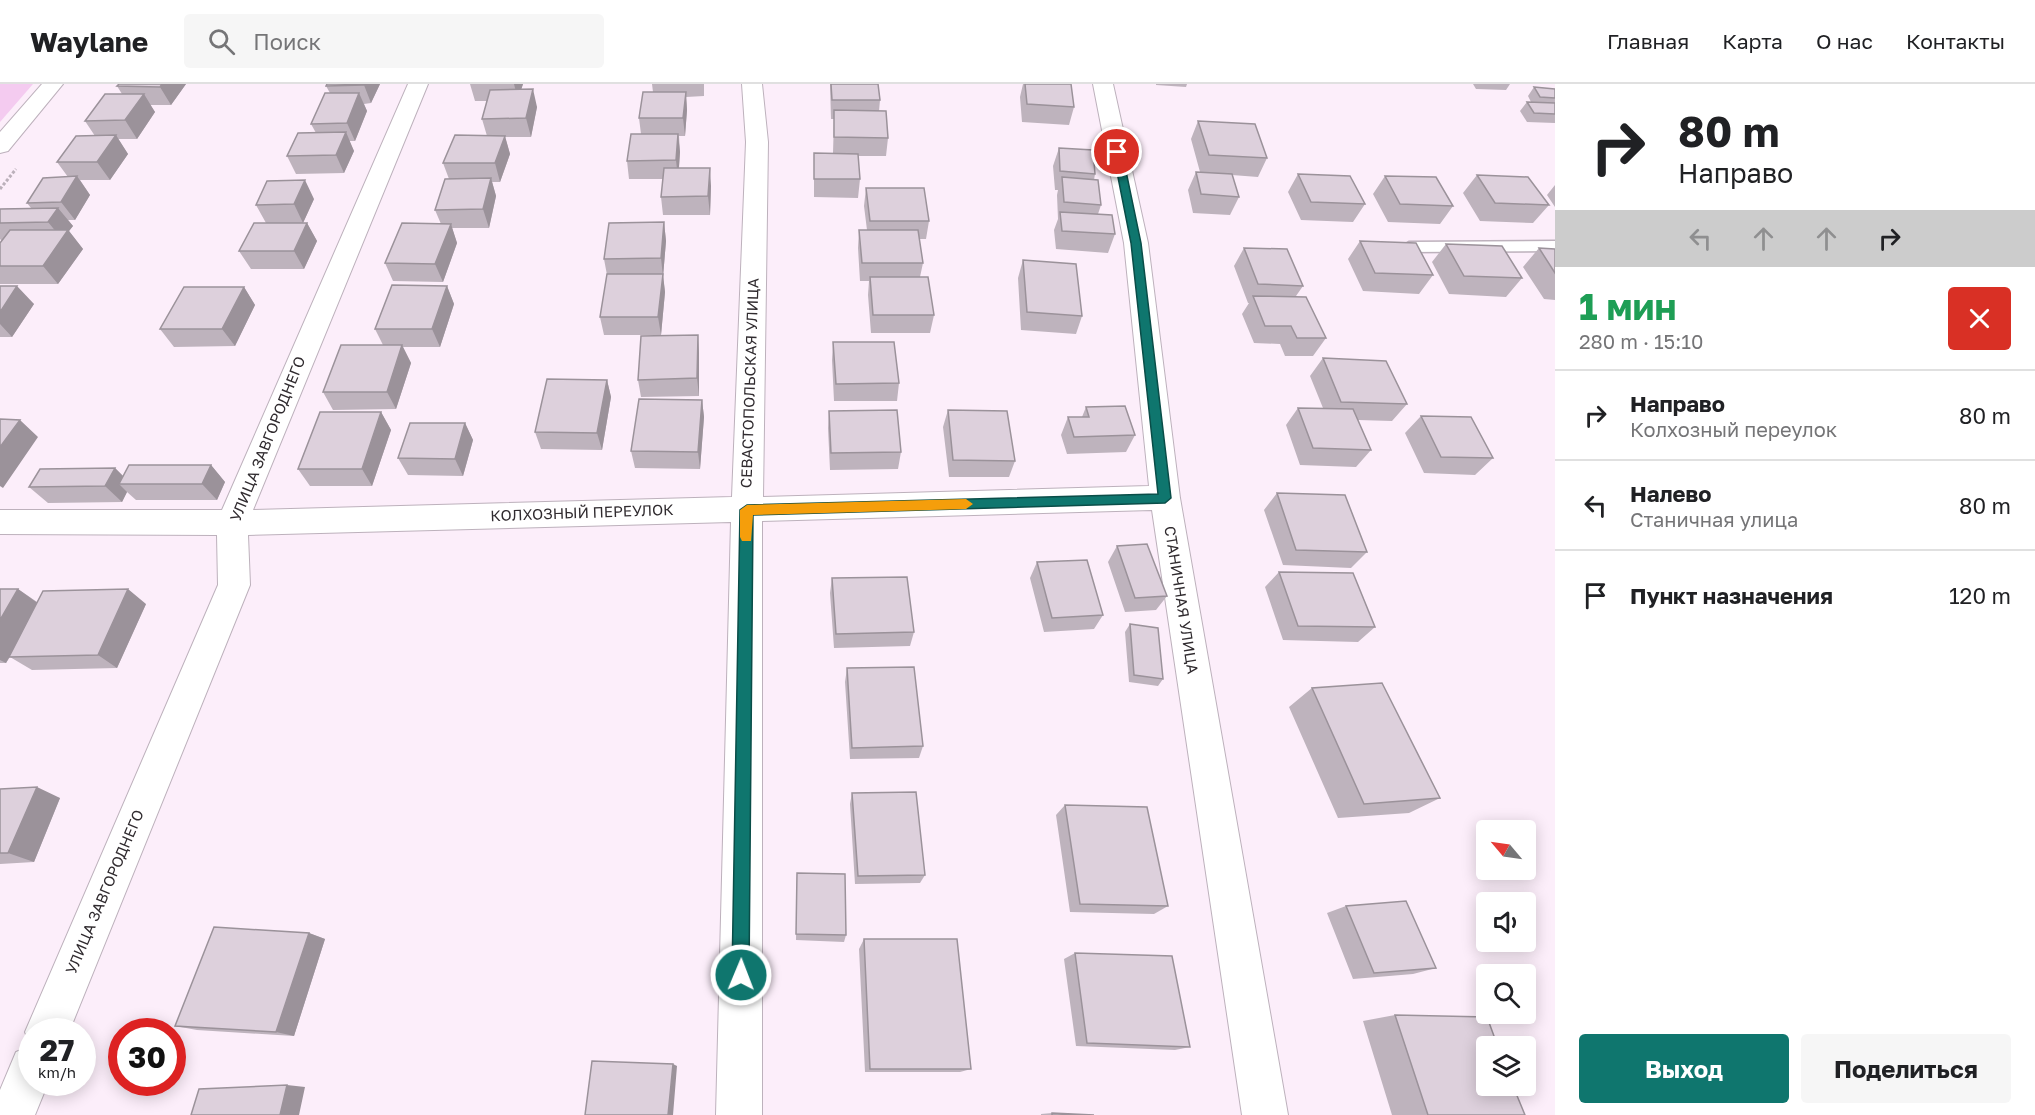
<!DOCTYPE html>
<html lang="ru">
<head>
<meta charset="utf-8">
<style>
	:root { --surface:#fff; --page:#f6f6f6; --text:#202124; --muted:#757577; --line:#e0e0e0; --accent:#0f766e }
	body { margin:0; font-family:"Golos Text",sans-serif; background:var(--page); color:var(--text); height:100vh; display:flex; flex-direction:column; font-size:22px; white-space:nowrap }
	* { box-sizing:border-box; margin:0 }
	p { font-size:20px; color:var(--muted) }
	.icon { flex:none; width:33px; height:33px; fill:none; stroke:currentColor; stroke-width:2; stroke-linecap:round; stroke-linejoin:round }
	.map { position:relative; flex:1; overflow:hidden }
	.drawer { display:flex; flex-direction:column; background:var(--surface); width:480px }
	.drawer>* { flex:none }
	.hud { background:#fff; color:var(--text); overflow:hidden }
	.needle { width:39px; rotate:299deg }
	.controls { position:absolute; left:1476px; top:736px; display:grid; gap:12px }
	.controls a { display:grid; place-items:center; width:60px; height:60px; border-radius:6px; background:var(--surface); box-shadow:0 3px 15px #0003; font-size:30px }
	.speed { position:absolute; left:18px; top:934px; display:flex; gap:12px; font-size:30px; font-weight:700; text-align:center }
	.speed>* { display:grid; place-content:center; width:78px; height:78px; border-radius:50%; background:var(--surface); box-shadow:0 3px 15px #0003; line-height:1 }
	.speed small { font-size:15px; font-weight:400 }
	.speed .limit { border:9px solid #d22; background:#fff; color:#111 }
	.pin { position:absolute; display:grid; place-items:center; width:51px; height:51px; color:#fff; margin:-26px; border:3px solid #fff; border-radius:50%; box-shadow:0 2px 6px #0007 }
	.me { position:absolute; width:66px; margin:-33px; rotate:1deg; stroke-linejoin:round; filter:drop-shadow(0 0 4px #0008) }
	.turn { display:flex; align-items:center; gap:21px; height:126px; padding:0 24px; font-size:27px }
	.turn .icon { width:78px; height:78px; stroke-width:2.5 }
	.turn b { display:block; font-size:42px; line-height:51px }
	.lanes { display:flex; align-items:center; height:57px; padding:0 24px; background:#0003; justify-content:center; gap:30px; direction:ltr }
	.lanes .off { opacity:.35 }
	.round { display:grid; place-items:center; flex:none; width:63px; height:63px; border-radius:6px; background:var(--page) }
	.overview { display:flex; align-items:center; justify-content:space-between; height:102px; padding:0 24px }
	h1 { font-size:36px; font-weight:700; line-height:45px; color:#1e9e55 }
	.cta { display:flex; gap:12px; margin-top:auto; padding:12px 24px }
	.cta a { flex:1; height:69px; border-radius:6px; background:var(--accent); color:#fff; font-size:24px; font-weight:700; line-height:69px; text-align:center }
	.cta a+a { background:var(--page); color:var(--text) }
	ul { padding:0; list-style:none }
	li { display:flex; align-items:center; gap:18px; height:90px; padding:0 24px; border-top:2px solid var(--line) }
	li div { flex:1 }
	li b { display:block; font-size:22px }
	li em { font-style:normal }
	header { display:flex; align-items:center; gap:36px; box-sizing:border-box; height:84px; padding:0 30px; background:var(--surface); border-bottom:2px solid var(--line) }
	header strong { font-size:28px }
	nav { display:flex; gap:33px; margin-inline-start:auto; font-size:21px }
	.search { width:420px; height:54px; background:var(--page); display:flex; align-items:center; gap:15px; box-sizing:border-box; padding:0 21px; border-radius:6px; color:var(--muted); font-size:22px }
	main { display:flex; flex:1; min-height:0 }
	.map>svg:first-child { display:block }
</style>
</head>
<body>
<header>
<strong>Waylane</strong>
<div class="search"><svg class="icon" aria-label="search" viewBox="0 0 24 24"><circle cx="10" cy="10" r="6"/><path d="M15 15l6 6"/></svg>Поиск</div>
<nav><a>Главная</a><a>Карта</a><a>О нас</a><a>Контакты</a></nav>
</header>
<main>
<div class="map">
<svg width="1555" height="1031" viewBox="0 0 1555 1031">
	<rect width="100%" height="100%" fill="#fceefa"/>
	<path fill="#f4cbf0" d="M0,0H33L0,38Z"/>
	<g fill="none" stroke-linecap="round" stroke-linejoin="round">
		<defs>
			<path id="service" d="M1555,157V167L1409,168L1401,163L1409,158Z"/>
			<path id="minor" d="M42,0H63L8,67L0,69V48Z
				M408,0H428L253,426L732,413L746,58L742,0H762L768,58L763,413L1149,402L1124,159L1093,0H1113L1148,159L1180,414L1288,1031H1242L1152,426L762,437V1031H716L731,438L248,451L250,501L69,948H32V999H48L35,1031H0V1006L16,968L31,962L25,948L218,501L217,451L0,450V426H222Z"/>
		</defs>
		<use href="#service" stroke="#bdb1bc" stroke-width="3"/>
		<use href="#minor" stroke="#bdb1bc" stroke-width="2"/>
		<path stroke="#bbb0ba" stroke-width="3" stroke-dasharray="3 2" stroke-linecap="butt" d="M0,105L16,85"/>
		<use href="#service" fill="#fff" fill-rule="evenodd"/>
		<use href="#minor" fill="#fff" fill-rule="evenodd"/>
	</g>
	<path fill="#beb3bd" d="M119,0H186L171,21H150L155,28L137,55H118L128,70L110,96H80L90,111L75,136H68L73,142L69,147L83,165L58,200H0V159L2,157L0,155V125L31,124L27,119L68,93L57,78L95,52L85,37L122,10L117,2Z
		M327,0H380L371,19L364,20L367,27L355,57H349L354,67L344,89L296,90L287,72L316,49L311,40L330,9L326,2Z
		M470,0H523L521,5L537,23L531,53H505L510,70L500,98H492L496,112L489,144H452L457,159L443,198L393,197L385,179L441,140L435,126L449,95L443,79L487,52L482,35L487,17H475Z
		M652,0H704V12L686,13L687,26L685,52H679L680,68L679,84L711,102L710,131H663L661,113L663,95H629L627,77L641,50L639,34L653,8Z
		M830,0H878L880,16L879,27L888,54L886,72H858L860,95L858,114L814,113V69H833L834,35H831Z
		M1023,0H1071L1074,23L1069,41L1022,38L1020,13Z
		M1156,0H1187L1186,3L1156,1Z
		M1473,0H1510L1506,6L1476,5Z
		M1534,3L1555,5V39L1527,38L1520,27L1527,18H1531L1528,12Z
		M1198,37L1267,74L1258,93L1232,91L1239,113L1230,131L1193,129L1188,106L1196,88H1200L1191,55Z
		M1059,64L1095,90L1094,96L1101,121L1098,130L1115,150L1108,169L1056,165L1054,146L1058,135L1057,111L1058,106H1055L1053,82Z
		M1298,90L1365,120L1353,138L1301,136L1288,108Z
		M1477,91L1549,121L1533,139L1480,137L1463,109Z
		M1385,92L1453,122L1440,140L1388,138L1373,110Z
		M1555,101V123L1547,111Z
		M866,104L929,137L926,155H919L923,179L920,193L934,231L930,249H871L868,211L869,197H860L858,164L859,146H867L864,122Z
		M314,115L303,139H279H307L317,157L304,185H251L239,167L266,139L256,121Z
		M664,138L666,157L663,193L665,208L661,251H604L600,233L607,191L604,175Z
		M1360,157L1433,191L1419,210L1363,207L1348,175Z
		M1446,160L1522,194L1506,213L1449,210L1432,178Z
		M1244,164L1303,202L1296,212L1326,254L1313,272H1285L1280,260L1254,259L1242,230L1249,219H1248L1234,182Z
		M1539,164L1555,165V216L1544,215L1523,183Z
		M1023,176L1082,232L1076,250L1021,246L1018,194Z
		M0,202L34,220L12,253H0Z
		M447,202L454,220L440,263H403L411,279L396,325L333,326L323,308L383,261L375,245Z
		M244,203L255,221L235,262L174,263L160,245Z
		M698,251L699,269V312L641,313L638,296Z
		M833,258L899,299L897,317H834L832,276Z
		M1323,274L1407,320L1392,337L1358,336L1371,366L1356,383L1300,381L1286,341L1298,324H1323L1310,292Z
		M607,296L611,313L602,366L541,365L535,348Z
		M702,316L704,333L700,385L635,384L631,367Z
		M1086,323L1135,351L1126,368L1067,370L1061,351L1068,333H1082Z
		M948,326L1015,377L1009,393H949L943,343Z
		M829,327L901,368L898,385L830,386L828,344Z
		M381,328L391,346L372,402H310L298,385Z
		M1421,332L1493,374L1475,391L1424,389L1405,349Z
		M465,339L473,356L463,392L408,391L398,374Z
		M211,381L225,398L217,416H136L127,408L122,418L48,419L29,403L115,384L123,392Z
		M1277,409L1367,468L1351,484L1283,481L1264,426Z
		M1117,462L1167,512L1156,526L1125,528L1108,478Z
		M1037,478L1103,531L1094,545L1044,548L1030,494Z
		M1279,488L1375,543L1358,558L1283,556L1265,503Z
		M832,494L914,548L910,562L834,564L830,509Z
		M0,505H18L37,518L146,520L117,584L32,586L10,573L6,579H0Z
		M1130,540L1163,595L1158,602L1129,598L1125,548Z
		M847,584L923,662L919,674L850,675L845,598Z
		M1312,604L1440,714L1409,729L1338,734L1289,623Z
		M0,705L60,714L34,778L0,780Z
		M852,709L925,791L920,799L855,800L850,720Z
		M1065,721L1168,822L1154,830L1070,828L1056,731Z
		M797,789L846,851L844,858L796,856Z
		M1346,822L1436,884L1413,890L1353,895L1327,829Z
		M309,849L325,855L294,952L197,946L175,942Z
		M864,855L971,985L960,988H865L859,865Z
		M1075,869L1190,963L1175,966L1076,962L1064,875Z
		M1395,931L1525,1031H1392L1363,937Z
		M1052,1029L1094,1031H1041V1030Z"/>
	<path fill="#9b929a" d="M162,0H186L171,21L160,3Z
		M364,0H380L371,19L364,1Z
		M514,0H523L518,16Z
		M533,5L537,23L531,53L526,34Z
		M686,8L687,26L685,52L683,34Z
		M359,9L367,27L355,57L347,39Z
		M144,10L155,28L137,55L125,36Z
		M346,48L354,67L344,89L336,71Z
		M678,50L680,68L678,95L676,76Z
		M116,51L128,70L110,96L97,78Z
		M505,52L510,70L500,98L495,79Z
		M710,84L711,102L710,131L708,112Z
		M77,92L90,111L75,136L61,118Z
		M491,94L496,112L489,144L483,125Z
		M305,96L314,115L303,139L294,120Z
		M58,124L73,142L69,147L83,165L58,200L43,182L62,155L48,138Z
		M664,138L666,157L663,193L661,174Z
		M307,139L317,157L304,185L294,167Z
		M451,140L457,159L443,198L435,180Z
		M663,190L665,208L661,251L658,233Z
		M17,202L34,220L12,253L0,240V228Z
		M447,202L454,220L440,263L432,245Z
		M244,203L255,221L235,262L222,245Z
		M698,251L699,269V312L697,294Z
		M402,261L411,279L396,325L387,308Z
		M607,296L611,313L602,366L597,349Z
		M702,316L704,333L700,385L698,368Z
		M381,328L391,346L372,402L362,385Z
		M20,336L38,353L3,404L0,402V363Z
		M465,339L473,356L463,392L455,375Z
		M211,381L225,398L217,416L202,400Z
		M115,384L131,400H119L127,408L122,418L105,402Z
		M18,505L39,520L6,579L0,576V536Z
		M128,505L146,520L117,584L98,571Z
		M37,703L60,714L34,778L8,769Z
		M309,849L325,855L294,952L276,948Z
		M673,980L677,982L673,1031H668Z
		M287,1001L305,1003L299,1031H280Z"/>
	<path fill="#ddd0dc" stroke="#9b929a" stroke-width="1.5" d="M119,0H162L160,3L117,2Z
		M327,0H364V1L326,2Z
		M831,0H878L880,16H832Z
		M1025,0H1071L1074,23L1027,20Z
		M1534,3L1555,5V14L1540,13Z
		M533,5L526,34L482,35L490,6Z
		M643,8H686L683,34H639Z
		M325,9H359L347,39L311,40Z
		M105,10H144L125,36L85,37Z
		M1527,18L1555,19V30L1534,29Z
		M834,26L886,27L888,54L834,53Z
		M1198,37L1255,40L1267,74L1209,71Z
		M346,48L336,71L287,72L298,49Z
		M631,50H678L676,76L627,77Z
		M116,51L97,78H57L76,52Z
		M455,51L505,52L495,79H443Z
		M1059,64L1093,66L1095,90L1060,87Z
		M814,69L858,70L860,95H814Z
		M664,84H710L708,112L661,113Z
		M1196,88L1232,90L1239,113L1201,110Z
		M1298,90L1350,92L1365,120L1311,118Z
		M1477,91L1528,93L1549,121L1495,119Z
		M77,92L61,118L27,119L43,94Z
		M1385,92L1436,93L1453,122L1400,120Z
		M1062,93L1098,96L1101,121L1064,118Z
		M491,94L483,125L435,126L445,95Z
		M305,96L294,120L256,121L267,97Z
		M866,104H924L929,137H870Z
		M58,124L48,138L0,139V125Z
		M1060,128L1112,131L1115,150L1062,147Z
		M664,138L661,174L604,175L609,139Z
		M254,139H307L294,167H239Z
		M402,139L451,140L435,180L385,179Z
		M10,146H68L43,182H0V159Z
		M859,146H918L923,179H862Z
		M1360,157L1416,159L1433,191L1375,189Z
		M1446,160L1502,162L1522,194L1464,192Z
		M1244,164L1287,165L1303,202L1258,200Z
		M1539,164L1555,165V189Z
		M1023,176L1076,180L1082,232L1027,228Z
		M607,190H663L658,233H600Z
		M870,193H928L934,231H873Z
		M392,201L447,202L432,245H375Z
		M0,202H17L0,228Z
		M184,203H244L222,245H160Z
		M1253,212L1306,213L1326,254H1297L1291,242H1265Z
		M698,251L697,294L638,296L641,252Z
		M833,258H894L899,299L836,300Z
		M341,261H402L387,308H323Z
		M1323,274L1386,277L1407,320L1341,318Z
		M547,295L607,296L597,349L535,348Z
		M639,315L702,316L698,368L631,367Z
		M1125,322L1135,351L1074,353L1068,333H1089L1086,323Z
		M1298,324L1353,325L1371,366L1313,364Z
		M897,326L901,368L831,369L829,327Z
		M948,326L1007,327L1015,377L953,376Z
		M320,328H381L362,385H298Z
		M1421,332L1471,333L1493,374L1441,373Z
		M0,335L20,336L0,363Z
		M410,339H465L455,375L398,374Z
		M129,381H211L202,400H119Z
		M115,384L105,402L29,403L40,385Z
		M1277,409L1345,411L1367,468L1296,466Z
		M1147,460L1167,512L1135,514L1117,462Z
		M1087,476L1103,531L1052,534L1037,478Z
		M1279,488L1353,489L1375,543L1298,542Z
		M907,493L914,548L836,550L832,494Z
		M0,505H18L0,536Z
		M128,505L98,571L9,573L43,507Z
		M1130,540L1158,544L1163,595L1134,591Z
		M914,583L923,662L852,664L847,584Z
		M1382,599L1440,714L1364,720L1312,604Z
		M37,703L8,769H0V705Z
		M916,708L925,791L858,792L852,709Z
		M1065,721L1147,723L1168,822L1080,820Z
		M797,789L845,790L846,851L796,850Z
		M1406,817L1436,884L1374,889L1346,822Z
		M214,843L309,849L276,948L175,942Z
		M864,855H957L971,985H870Z
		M1075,869L1172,872L1190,963L1087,959Z
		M1395,931L1487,933L1498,963H1486V1002H1513L1525,1031H1428Z
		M592,977L673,980L668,1031H585Z
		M287,1001L280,1031H191L199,1005Z
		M1052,1029L1094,1031H1052Z"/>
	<path fill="#0f766e" stroke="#0a4d48" stroke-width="1.5" d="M1117,65L1122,68L1141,159L1171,414L1165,419L753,431L749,891L747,898L741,900L734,898L732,891L740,426L747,421L1158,410L1131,159L1113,68Z"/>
	<path fill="#f59e0b" d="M966,415L973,420L966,425L753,431L751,457H742L740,453V426L747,421Z"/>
	<g text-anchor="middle" stroke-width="5" stroke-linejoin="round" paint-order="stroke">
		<g font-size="15" fill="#302b2f" stroke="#fff">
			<text transform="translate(750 299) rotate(-88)" y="5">СЕВАСТОПОЛЬСКАЯ УЛИЦА</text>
			<text transform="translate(268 355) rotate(-68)" y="5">УЛИЦА ЗАВГОРОДНЕГО</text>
			<text transform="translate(582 429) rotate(-2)" y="5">КОЛХОЗНЫЙ ПЕРЕУЛОК</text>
			<text transform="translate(1181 516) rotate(81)" y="5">СТАНИЧНАЯ УЛИЦА</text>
			<text transform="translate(105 808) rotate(-67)" y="5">УЛИЦА ЗАВГОРОДНЕГО</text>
		</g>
	</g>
</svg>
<div class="controls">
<a><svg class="needle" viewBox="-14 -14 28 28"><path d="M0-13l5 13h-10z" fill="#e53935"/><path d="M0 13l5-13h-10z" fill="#757577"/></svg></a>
<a><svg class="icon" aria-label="sound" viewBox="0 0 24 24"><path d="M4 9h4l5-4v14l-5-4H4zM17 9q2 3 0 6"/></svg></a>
<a><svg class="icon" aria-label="search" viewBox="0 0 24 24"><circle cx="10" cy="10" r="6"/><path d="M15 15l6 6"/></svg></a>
<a><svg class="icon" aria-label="layers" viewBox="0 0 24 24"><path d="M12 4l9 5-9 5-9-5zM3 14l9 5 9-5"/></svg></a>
</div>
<div class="speed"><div>27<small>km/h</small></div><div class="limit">30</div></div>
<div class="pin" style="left:1117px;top:68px;background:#d93025"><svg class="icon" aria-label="arrive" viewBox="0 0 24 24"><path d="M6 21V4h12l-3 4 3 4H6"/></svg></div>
<svg class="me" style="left:741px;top:891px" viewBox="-20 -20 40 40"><circle r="17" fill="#0f766e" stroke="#fff" stroke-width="3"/><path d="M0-11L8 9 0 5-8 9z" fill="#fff"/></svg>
</div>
<section class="drawer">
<div class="hud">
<div class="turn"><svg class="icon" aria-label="right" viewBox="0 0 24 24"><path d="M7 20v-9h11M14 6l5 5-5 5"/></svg><div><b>80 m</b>Направо</div></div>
<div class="lanes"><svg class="icon off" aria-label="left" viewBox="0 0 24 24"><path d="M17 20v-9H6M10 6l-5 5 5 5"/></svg><svg class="icon off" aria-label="ahead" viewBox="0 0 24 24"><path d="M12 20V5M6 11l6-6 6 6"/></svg><svg class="icon off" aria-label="ahead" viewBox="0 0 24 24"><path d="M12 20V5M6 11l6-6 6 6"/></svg><svg class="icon" aria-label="right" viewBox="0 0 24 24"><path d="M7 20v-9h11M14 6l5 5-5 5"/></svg></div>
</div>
<div class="overview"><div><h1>1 мин</h1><p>280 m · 15:10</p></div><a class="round" style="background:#d93025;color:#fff"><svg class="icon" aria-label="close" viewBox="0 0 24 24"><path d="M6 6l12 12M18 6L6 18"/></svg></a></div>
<ul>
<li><svg class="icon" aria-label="right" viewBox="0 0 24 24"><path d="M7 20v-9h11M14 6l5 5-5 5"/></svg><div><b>Направо</b><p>Колхозный переулок</p></div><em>80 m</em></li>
<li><svg class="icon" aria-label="left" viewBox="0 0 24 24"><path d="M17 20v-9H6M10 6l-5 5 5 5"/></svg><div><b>Налево</b><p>Станичная улица</p></div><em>80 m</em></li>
<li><svg class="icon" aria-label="arrive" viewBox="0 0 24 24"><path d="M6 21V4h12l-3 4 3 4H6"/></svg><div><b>Пункт назначения</b></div><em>120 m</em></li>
</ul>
<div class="cta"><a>Выход</a><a>Поделиться</a></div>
</section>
</main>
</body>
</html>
